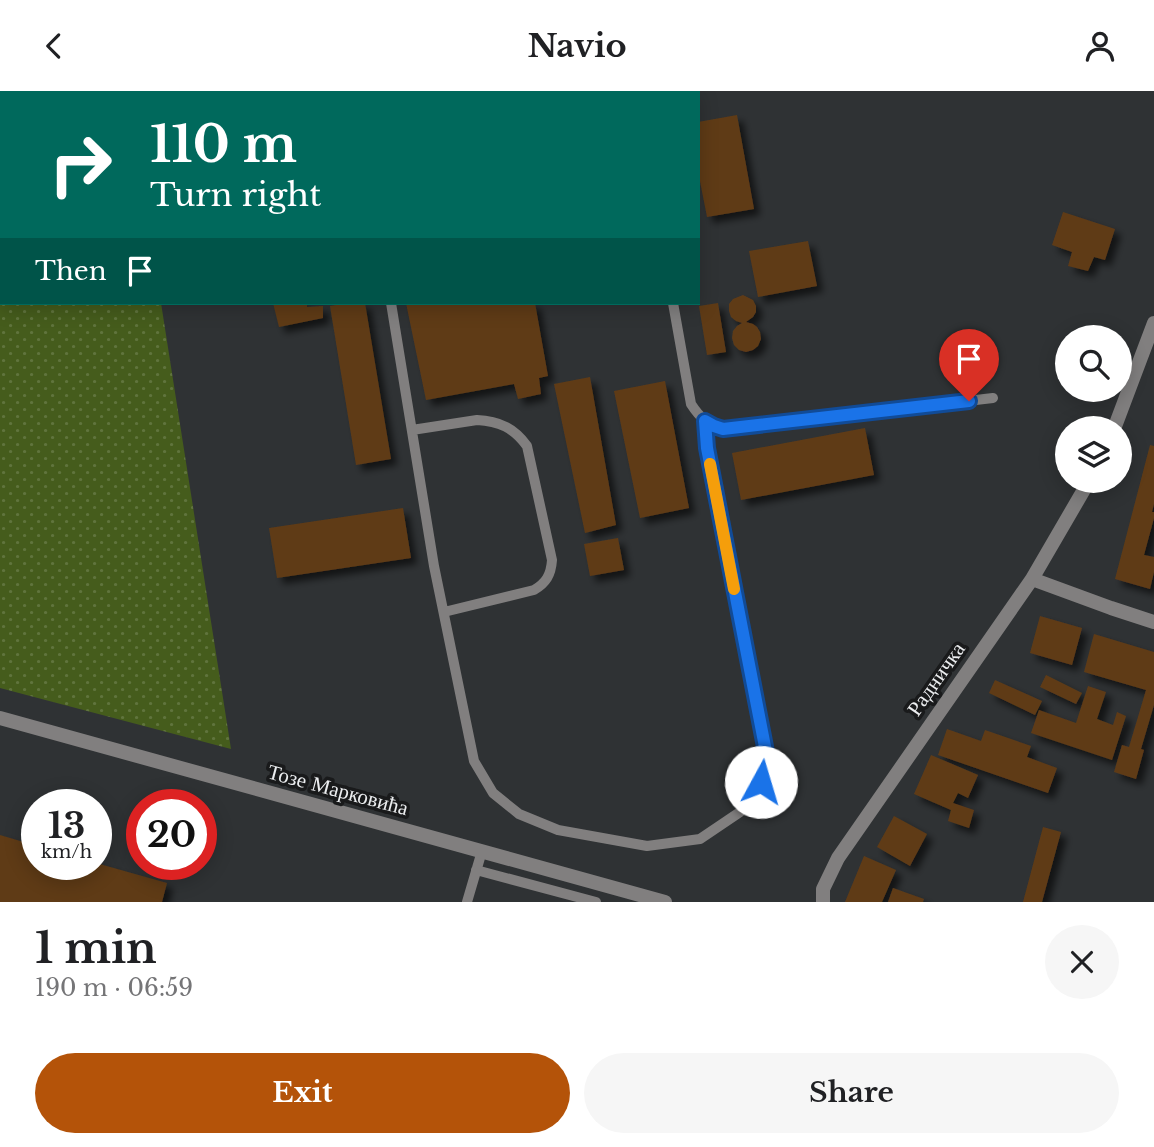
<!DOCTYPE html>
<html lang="en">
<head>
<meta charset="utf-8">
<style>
	:root { --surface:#fff; --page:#f6f6f6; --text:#202124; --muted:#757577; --accent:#b45309 }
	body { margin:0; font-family:"Libre Baskerville",serif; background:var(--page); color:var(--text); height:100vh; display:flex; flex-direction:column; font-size:26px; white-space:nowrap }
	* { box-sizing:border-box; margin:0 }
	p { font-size:23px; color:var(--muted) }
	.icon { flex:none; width:38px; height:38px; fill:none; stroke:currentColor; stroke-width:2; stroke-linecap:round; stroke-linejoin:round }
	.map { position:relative; height:811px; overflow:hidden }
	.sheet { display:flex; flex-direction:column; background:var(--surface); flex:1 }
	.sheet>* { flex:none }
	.guide { position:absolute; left:0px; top:0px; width:700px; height:214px; box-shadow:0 4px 18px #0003; background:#00695c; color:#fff; overflow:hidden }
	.tools { position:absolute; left:1055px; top:234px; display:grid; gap:14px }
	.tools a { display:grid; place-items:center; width:77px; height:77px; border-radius:50%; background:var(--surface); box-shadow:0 4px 18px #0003; font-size:35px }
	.speed { position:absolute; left:21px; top:698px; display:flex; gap:14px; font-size:35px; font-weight:700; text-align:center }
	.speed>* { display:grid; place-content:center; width:91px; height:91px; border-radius:50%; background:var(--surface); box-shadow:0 4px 18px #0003; line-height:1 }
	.speed small { font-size:18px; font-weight:400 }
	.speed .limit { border:10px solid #d22; background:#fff; color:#111 }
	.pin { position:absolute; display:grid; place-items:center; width:60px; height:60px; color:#fff; margin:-72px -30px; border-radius:50% 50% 50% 0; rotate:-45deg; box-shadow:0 0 7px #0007 }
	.pin .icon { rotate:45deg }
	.me { position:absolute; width:77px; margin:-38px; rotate:6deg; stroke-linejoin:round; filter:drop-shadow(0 0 5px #0008) }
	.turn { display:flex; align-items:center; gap:24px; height:147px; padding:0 35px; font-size:32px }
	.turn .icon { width:91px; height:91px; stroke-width:2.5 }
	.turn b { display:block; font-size:49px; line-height:60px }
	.then { display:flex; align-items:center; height:66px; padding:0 35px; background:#0003; gap:14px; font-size:26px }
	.round { display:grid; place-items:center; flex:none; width:74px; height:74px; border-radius:37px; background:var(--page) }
	.overview { display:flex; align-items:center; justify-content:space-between; height:119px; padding:0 35px }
	h1 { font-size:42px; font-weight:800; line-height:52px }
	.cta { display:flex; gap:14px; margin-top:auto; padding:14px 35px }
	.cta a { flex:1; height:80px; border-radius:42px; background:var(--accent); color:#fff; font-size:28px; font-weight:800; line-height:80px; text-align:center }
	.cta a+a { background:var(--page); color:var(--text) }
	header { display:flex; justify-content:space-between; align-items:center; height:91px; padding:0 35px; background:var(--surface); font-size:32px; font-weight:800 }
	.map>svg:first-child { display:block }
</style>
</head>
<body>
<header><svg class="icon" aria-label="back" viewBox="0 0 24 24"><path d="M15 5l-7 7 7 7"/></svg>Navio<svg class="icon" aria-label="person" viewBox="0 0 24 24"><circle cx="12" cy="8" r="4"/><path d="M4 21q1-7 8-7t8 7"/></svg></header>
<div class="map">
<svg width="1154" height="811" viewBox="0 0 1154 811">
	<defs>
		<pattern id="park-dots" width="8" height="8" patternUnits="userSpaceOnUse" patternTransform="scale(1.75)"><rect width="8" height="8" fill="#455c1c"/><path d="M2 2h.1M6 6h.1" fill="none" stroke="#60743d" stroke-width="1.8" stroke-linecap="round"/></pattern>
		<filter id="shadow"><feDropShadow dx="6" dy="6" stdDeviation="3.5" flood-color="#0009"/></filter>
	</defs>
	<rect width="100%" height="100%" fill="#2f3234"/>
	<path fill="url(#park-dots)" d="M4,0H128V2H2V212H161L231,658L0,597V1Z"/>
	<path fill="#5f3b17" filter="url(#shadow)" d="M737,24L754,118L707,126L698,80V31Z
		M1063,121L1115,138L1105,169L1094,166L1088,180L1068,175L1072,161L1052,154Z
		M808,150L817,195L758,206L749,160Z
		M743,204L753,209L756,215V221L753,226L746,231L753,233L757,236L760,241L761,248L758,255L753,259L746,261L739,259L734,254L732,247L733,240L737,235L742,232L736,230L731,226L729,220V213L733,208Z
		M273,212H307V216L323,215V227L279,236Z
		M348,212H365L391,368L356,374L330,215Z
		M406,212H535L548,285L539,287L541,303L518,308L514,293L426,309Z
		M718,212L726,261L707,264L699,215Z
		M590,286L616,434L585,442L554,293Z
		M665,290L689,417L640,427L614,300Z
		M865,337L874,384L741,409L732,362Z
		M1150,354L1154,355V413L1152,421H1154V427L1144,464L1154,466V481L1150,498L1115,488Z
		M403,417L411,467L277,487L269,437Z
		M618,447L624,479L590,485L584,453Z
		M1040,525L1082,537L1072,574L1030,562Z
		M1094,543L1154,561V614L1141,658L1144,659L1136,688L1114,681L1122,654L1129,656L1146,599L1084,581Z
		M1046,584L1082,602L1076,613L1040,596Z
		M995,589L1042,610L1035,624L989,602Z
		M1088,595L1106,601L1097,628L1113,634L1117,621L1126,625L1112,669L1031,642L1039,619L1076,632Z
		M947,638L981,650L985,639L1031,655L1027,666L1057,677L1048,702L938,664Z
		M931,664L978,684L968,707L958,702L953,712L974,719L969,737L948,730L951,719L914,703Z
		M894,725L927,743L910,775L877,756Z
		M1043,736L1061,741L1042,811H1023Z
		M0,744L37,755V774H96V772L167,792L162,811H0Z
		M864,765L896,779L882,811H845Z
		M893,797L924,808L923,811H888Z"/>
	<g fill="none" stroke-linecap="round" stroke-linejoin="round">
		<path stroke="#817f7f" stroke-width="10" d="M351,0L352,2
			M391,212L434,475L474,670L493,702L519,723L558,739L647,755L700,748L740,721L761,691L767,666L707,357L705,330
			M673,212L691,313C700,327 708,334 724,338L993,307
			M412,339L477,329C499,330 514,337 527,355L552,469C551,484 546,492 534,499L444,521
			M476,779L596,811
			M467,811L482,760"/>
		<path stroke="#817f7f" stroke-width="14" d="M1114,338L1154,232
			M1032,488L1111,517L1154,531
			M0,627L665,811
			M823,811V798L838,767L1032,488L1089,390"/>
	</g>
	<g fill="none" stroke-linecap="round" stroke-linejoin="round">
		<defs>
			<path id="route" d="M761,691L767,666L707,357L705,330L714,335L723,338L969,310"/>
		</defs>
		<use href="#route" stroke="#114b97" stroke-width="18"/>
		<use href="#route" stroke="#1a73e8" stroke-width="12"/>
		<path stroke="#f59e0b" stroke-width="12" d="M710,373L734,498"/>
	</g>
	<g text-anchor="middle" stroke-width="7" stroke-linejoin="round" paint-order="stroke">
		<g font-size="21" fill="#ebedef" stroke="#191a1b">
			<text transform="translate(936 588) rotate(-55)" y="7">Радничка</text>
			<text transform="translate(338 699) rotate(15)" y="7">Тозе Марковића</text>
		</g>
	</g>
</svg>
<div class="tools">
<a><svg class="icon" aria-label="search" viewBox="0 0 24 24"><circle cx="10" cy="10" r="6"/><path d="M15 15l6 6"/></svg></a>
<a><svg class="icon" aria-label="layers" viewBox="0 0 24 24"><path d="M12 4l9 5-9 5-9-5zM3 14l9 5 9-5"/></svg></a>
</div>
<div class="speed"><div>13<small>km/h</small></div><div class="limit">20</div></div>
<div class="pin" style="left:969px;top:310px;background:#d93025"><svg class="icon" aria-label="arrive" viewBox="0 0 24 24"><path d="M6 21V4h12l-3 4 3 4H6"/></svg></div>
<svg class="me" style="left:761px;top:691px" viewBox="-20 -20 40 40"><circle r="19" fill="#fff"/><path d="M0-13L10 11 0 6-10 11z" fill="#1a73e8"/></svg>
<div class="guide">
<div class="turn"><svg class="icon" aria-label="right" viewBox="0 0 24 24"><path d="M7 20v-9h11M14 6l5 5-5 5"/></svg><div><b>110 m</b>Turn right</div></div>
<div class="then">Then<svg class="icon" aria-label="arrive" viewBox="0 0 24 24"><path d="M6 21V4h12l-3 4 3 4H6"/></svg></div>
</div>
</div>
<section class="sheet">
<div class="overview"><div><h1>1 min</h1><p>190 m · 06:59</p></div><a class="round"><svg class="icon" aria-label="close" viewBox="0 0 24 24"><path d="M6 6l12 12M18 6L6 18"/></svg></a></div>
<div class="cta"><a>Exit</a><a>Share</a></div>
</section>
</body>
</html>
